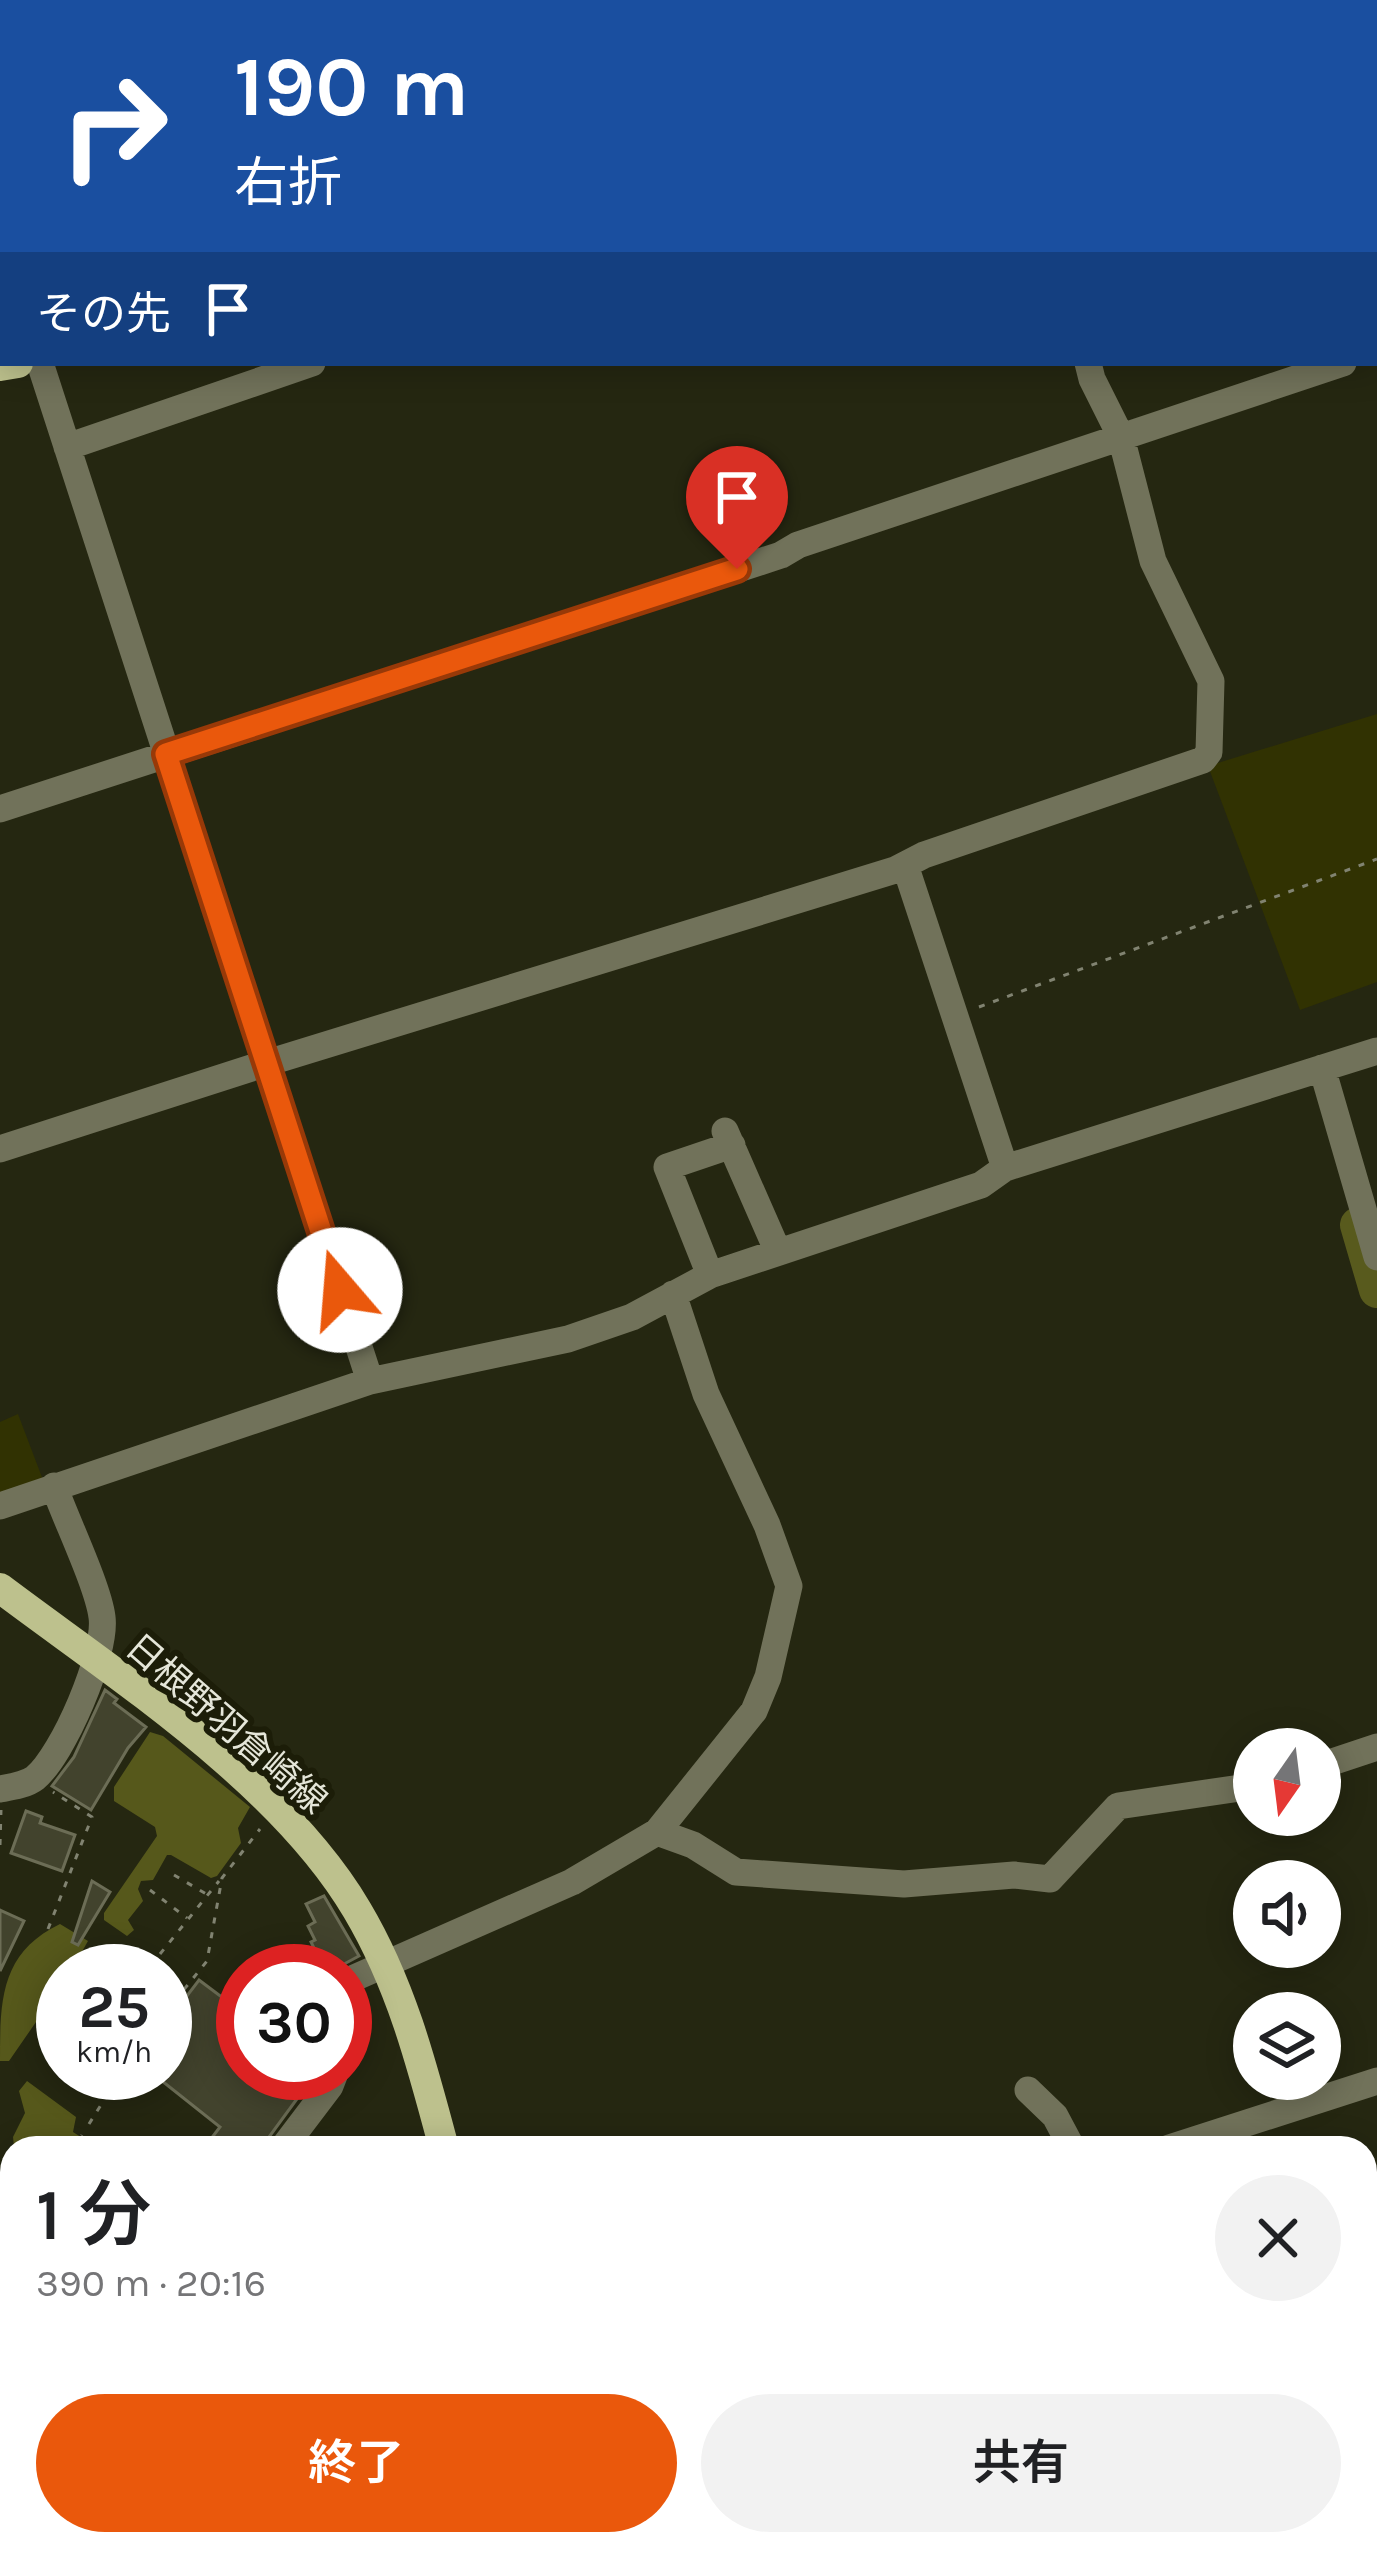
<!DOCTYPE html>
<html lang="ja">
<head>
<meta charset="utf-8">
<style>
	:root { --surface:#fff; --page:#f2f2f2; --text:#202124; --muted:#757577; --accent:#ea580c }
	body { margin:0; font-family:Karla,"Noto Sans JP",sans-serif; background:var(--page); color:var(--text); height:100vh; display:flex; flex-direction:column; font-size:45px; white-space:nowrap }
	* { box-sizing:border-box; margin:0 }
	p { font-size:39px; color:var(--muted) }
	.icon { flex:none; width:66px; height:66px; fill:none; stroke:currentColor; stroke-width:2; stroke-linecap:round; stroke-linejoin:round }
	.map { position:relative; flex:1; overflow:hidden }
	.side { position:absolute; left:0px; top:2136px; width:1377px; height:420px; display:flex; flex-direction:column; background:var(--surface); border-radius:36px 36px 0 0; box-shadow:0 6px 30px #0003 }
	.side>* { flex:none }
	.banner { position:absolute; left:0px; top:0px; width:1377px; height:366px; box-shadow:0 6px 30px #0003; background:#1a4fa0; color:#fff; overflow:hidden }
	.needle { width:78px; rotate:194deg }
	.tools { position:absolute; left:1233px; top:1728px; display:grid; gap:24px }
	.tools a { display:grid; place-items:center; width:108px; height:108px; border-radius:50%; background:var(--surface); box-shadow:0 6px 30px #0003; font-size:60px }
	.speed { position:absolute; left:36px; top:1944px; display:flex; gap:24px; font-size:60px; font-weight:700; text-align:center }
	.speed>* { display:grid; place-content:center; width:156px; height:156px; border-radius:50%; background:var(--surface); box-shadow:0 6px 30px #0003; line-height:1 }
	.speed small { font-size:30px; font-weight:400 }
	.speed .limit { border:18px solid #d22; background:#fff; color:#111 }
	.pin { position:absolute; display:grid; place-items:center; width:102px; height:102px; color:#fff; margin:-123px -51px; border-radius:50% 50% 50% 0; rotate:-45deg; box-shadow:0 0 12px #0007 }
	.pin .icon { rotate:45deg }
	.me { position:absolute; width:132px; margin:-66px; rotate:342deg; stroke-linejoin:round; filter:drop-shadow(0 0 9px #0008) }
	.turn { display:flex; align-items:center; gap:42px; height:252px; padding:0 36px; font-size:54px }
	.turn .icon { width:156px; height:156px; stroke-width:2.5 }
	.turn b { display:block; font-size:84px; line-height:102px }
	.then { display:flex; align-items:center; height:114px; padding:0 36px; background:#0003; gap:24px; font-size:45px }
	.round { display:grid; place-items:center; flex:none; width:126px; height:126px; border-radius:63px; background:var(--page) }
	.overview { display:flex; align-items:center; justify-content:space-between; height:204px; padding:0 36px }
	h1 { font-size:72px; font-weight:600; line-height:90px }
	.button { display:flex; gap:24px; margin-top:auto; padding:24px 36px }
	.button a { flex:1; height:138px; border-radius:72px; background:var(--accent); color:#fff; font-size:48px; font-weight:600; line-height:138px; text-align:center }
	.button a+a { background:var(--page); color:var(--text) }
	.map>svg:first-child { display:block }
</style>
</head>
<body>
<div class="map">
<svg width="1377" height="2556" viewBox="0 0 1377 2556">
	<rect width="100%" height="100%" fill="#252711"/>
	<path fill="#313202" d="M1377,714V982L1300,1010L1208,766Z
		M18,1414L43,1480L0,1495V1422Z"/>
	<path fill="#56581b" d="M150,1732L163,1736L250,1807L238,1828L241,1843L217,1876L211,1878L171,1855H167L153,1880L141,1881L138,1889L143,1901L128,1920L134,1930L127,1936L104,1920V1913L157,1836L155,1827L114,1801V1787Z
		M60,1924L88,1941L71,1971H63V1983L9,2061H0C0,2001 0,1953 60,1924Z
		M27,2081L76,2117L73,2132L98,2148L14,2147L13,2137L25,2113L19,2091Z"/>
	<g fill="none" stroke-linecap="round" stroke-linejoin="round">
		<path stroke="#585a1d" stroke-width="36" d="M1358,1225L1377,1290"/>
	</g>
	<path fill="#42432d" stroke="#6c6d56" stroke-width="3" d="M105,1690L117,1699L114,1703L146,1727L128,1748L91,1810L52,1786L74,1757Z
		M26,1811L42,1817L40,1823L75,1835L62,1871L11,1853Z
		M92,1881L110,1892L78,1945L72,1942Z
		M324,1896L359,1956L331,1971H325L311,1942L315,1940L308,1926L315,1922L306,1904Z
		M0,1910L24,1921L0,1971Z
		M199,1980L243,2013V2073H316L269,2137L265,2148H204L220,2127L162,2081L179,2060L165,2049V2044L189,2012L180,2005Z"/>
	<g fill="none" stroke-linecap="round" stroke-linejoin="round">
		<path stroke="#818371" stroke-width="3" stroke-dasharray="6 9" stroke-linecap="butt" d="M979,1007L1377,859
			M0,1845L1,1810
			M174,1875L208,1895
			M150,1890L187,1918
			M48,1929L92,1817L53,1792
			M160,1954L219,1881
			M147,1971L151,1965
			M165,2013L207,1961L222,1878L260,1829
			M89,2124L121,2073
			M73,2148L82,2135"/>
		<path stroke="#71725a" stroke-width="27" d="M976,0V3
			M1307,0L1308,3
			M320,3L329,0
			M1273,3L1275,0
			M0,115L3,114
			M0,239L3,249
			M1374,307L1377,318
			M1374,352L1377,351
			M40,363L370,1381
			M67,447L312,363
			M0,809L781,555L798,545L1343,363
			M905,865L1005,1168
			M1322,1068L1377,1257
			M725,1131L778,1252
			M0,1149L267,1063L895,870L924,855L1203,760L1209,752L1211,681L1153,561L1121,437L1092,379L1088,363
			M710,1275L667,1167L732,1145
			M0,1506L370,1381L568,1339L632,1317L710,1275L981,1185L1005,1168L1377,1051
			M1320,1766L1377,1747
			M0,1789C11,1787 26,1785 35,1778C63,1755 107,1653 102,1617C98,1586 66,1520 54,1486
			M657,1832L693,1845L736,1872L904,1884L1014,1875L1050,1879L1118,1806L1254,1786
			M345,1982L572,1882L657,1832L754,1711L768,1677L789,1586L767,1525L706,1394L673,1294
			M1028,2090L1055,2116L1072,2148
			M283,2148L330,2086L335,2073
			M1169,2148L1377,2081
			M0,2196L12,2199
			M1365,2443L1377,2439
			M0,2544L32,2556
			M365,2556L371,2544
			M463,2556L464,2544
			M1022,2556L1068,2544"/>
		<path stroke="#bdc18d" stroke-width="30" d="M1374,245H1377
			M0,366L18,363
			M0,1588C118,1677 281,1781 357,1910C401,1984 422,2065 444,2148
			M559,2544L563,2556"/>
	</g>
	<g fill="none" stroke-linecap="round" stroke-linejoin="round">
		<defs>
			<path id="route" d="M340,1290L166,754L737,569"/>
		</defs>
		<use href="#route" stroke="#983908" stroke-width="30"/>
		<use href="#route" stroke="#ea580c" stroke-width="21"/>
	</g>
	<g text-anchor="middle" stroke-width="12" stroke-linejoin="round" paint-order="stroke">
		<g font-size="36" fill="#e5e6d9" stroke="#1c1d08">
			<text transform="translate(227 1723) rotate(41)" y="13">日根野羽倉崎線</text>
		</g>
	</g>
</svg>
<div class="tools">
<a><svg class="needle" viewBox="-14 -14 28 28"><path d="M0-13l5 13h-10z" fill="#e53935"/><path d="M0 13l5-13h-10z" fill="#757577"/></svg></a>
<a><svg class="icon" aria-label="sound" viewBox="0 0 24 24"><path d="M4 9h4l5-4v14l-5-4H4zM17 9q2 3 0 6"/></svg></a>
<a><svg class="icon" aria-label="layers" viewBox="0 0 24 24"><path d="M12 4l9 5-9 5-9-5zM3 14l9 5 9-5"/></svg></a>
</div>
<div class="speed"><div>25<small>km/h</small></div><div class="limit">30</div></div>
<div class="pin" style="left:737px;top:569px;background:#d93025"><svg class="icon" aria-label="arrive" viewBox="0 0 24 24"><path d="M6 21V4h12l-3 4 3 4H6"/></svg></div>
<svg class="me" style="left:340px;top:1290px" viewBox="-20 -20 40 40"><circle r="19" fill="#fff"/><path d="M0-13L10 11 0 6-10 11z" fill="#ea580c"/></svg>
<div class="banner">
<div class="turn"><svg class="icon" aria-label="right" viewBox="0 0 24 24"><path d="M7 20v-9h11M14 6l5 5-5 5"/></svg><div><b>190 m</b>右折</div></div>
<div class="then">その先<svg class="icon" aria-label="arrive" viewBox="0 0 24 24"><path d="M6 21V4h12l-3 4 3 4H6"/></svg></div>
</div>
<section class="side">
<div class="overview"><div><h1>1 分</h1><p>390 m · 20:16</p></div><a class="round"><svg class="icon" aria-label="close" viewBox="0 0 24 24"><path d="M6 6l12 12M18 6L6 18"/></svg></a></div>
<div class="button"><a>終了</a><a>共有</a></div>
</section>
</div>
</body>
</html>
